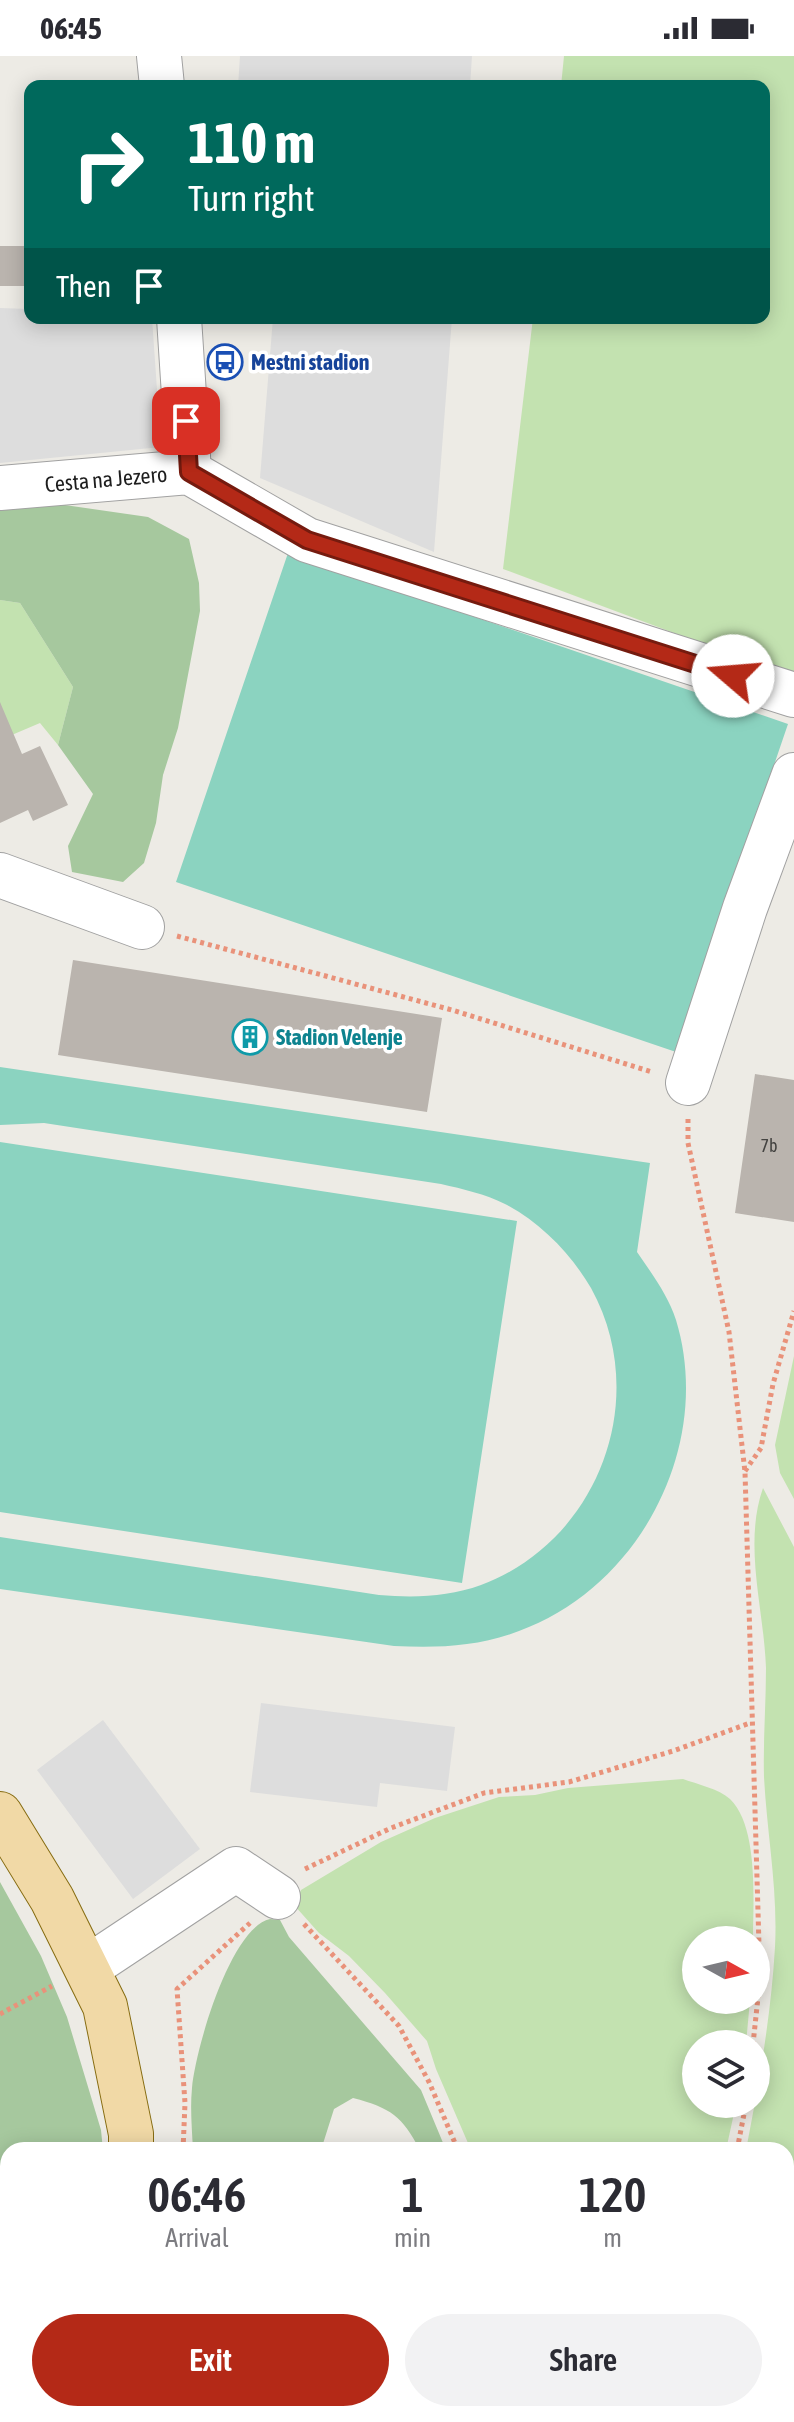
<!DOCTYPE html>
<html lang="en">
<head>
<meta charset="utf-8">
<style>
	:root { --surface:#fff; --page:#f2f2f3; --text:#2b2b33; --muted:#7c7c81; --accent:#b42917 }
	body { margin:0; font-family:"Asap Condensed",sans-serif; background:var(--page); color:var(--text); height:100vh; display:flex; flex-direction:column; font-size:30px; white-space:nowrap }
	* { box-sizing:border-box; margin:0 }
	p { font-size:26px; color:var(--muted) }
	.icon { flex:none; width:44px; height:44px; fill:none; stroke:currentColor; stroke-width:2; stroke-linecap:round; stroke-linejoin:round }
	.map { position:relative; flex:1; overflow:hidden }
	.side { position:absolute; left:0px; top:2086px; width:794px; height:280px; display:flex; flex-direction:column; background:var(--surface); border-radius:24px 24px 0 0; box-shadow:0 4px 20px #0003 }
	.side>* { flex:none }
	.top-card { position:absolute; left:24px; top:24px; width:746px; height:244px; border-radius:16px; box-shadow:0 4px 20px #0003; background:#00695c; color:#fff; overflow:hidden }
	.needle { width:52px; rotate:98deg }
	.buttons { position:absolute; left:682px; top:1870px; display:grid; gap:16px }
	.buttons a { display:grid; place-items:center; width:88px; height:88px; border-radius:50%; background:var(--surface); box-shadow:0 4px 20px #0003; font-size:40px }
	.pin { position:absolute; display:grid; place-items:center; width:68px; height:68px; color:#fff; margin:-34px; border-radius:16px; box-shadow:0 4px 12px #0006 }
	.me { position:absolute; width:88px; margin:-44px; rotate:288deg; stroke-linejoin:round; filter:drop-shadow(0 0 6px #0008) }
	.turn { display:flex; align-items:center; gap:28px; height:168px; padding:0 32px; font-size:36px }
	.turn .icon { width:104px; height:104px; stroke-width:2.5 }
	.turn b { display:block; font-size:56px; line-height:68px }
	.then { display:flex; align-items:center; height:76px; padding:0 32px; background:#0003; gap:16px; font-size:30px }
	.eta { display:flex; justify-content:space-evenly; align-items:center; height:136px; text-align:center }
	.eta b { font-size:48px; font-weight:600; line-height:56px }
	.primary-button { display:flex; gap:16px; margin-top:auto; padding:16px 32px }
	.primary-button a { flex:1; height:92px; border-radius:48px; background:var(--accent); color:#fff; font-size:32px; font-weight:600; line-height:92px; text-align:center }
	.primary-button a+a { background:var(--page); color:var(--text) }
	.status { display:flex; justify-content:space-between; align-items:center; height:56px; padding:0 40px; background:var(--surface); direction:ltr }
	.status svg { height:22px; fill:currentColor }
	.map>svg:first-child { display:block }
</style>
</head>
<body>
<div class="status"><b>06:45</b><svg viewBox="0 0 49 12"><path d="M0 12V9h3v3zM5 12V6h3v6zM10 12V3h3v9zM15 12V0h3v12zM26 1h20v11H26zM47 4h2v5h-2z"/></svg></div>
<div class="map">
<svg width="794" height="2366" viewBox="0 0 794 2366">
	<rect width="100%" height="100%" fill="#edebe5"/>
	<path fill="#c3e2b0" d="M564,0H794V622L503,513L533,262H764V30H561Z
		M0,544L20,547L73,631L58,689L40,667L0,684Z
		M794,1300V1443L780,1417L775,1389Z
		M763,1432L794,1491V2366H636L641,2358H786V2094H746C759,2027 771,1960 775,1891C778,1834 767,1778 764,1721C763,1685 766,1648 766,1612C764,1553 743,1489 763,1432Z
		M683,1723C697,1728 719,1733 730,1743C759,1771 753,1846 753,1884H696V1944H750L746,1988H696V2048H736L726,2094H471L436,2013L427,1985L385,1937L349,1900L319,1877L294,1849L301,1834L381,1786L435,1762L499,1741L535,1739L568,1732Z"/>
	<path fill="#a6c89e" d="M30,444L148,461L189,483L199,527L200,555L178,672L163,719L156,767L144,807L123,826L72,816L68,790L93,738L58,689L73,631L20,547L0,544V452Z
		M0,1826L41,1900L67,1961L101,2074L103,2094H8V2358H69L67,2366H0Z
		M270,1863L280,1864L289,1881L421,2034L446,2094H420C402,2060 391,2052 353,2042L334,2053L321,2094H193C192,2074 190,2052 192,2032C195,1995 230,1872 270,1863Z
		M159,2358H573L574,2366H157Z"/>
	<path fill="#8bd3c0" d="M288,497L788,668L676,996L176,826Z
		M0,1011L650,1107L637,1196C652,1218 668,1239 676,1264C714,1389 640,1531 519,1575C478,1591 437,1592 394,1590L0,1533V1481L379,1539C414,1542 448,1541 481,1529C599,1485 652,1342 591,1232C571,1198 541,1167 505,1148C485,1138 463,1133 441,1128L44,1067L0,1069Z
		M0,1086L517,1165L462,1527L0,1456Z"/>
	<path fill="#ddd" d="M240,0H472L470,30H238Z
		M0,252L30,253V262H152L161,391L0,407Z
		M273,262H452L434,496L260,422Z
		M261,1647L455,1671L447,1735L380,1727L377,1751L250,1736Z
		M103,1664L200,1793L133,1843L37,1714Z"/>
	<path fill="#bab4ae" d="M0,190H30V230H0Z
		M0,646L22,698L40,690L68,749L33,765L28,754L0,767Z
		M73,904L442,962L427,1056L58,999Z
		M755,1018L794,1024V1166L735,1157Z"/>
	<g fill="none" stroke-linecap="round" stroke-linejoin="round">
		<defs>
			<path id="minor" d="M159,0L162,30
				M179,262L189,416
				M0,432L189,416L307,484L794,639
				M0,819L142,871
				M688,1027L745,852L794,719
				M87,1912L236,1813L278,1841"/>
			<path id="major" d="M0,1758L52,1843L105,1950L131,2078V2094
				M106,2366L107,2358"/>
		</defs>
		<use href="#minor" stroke="#a1a1a1" stroke-width="46"/>
		<use href="#major" stroke="#866c11" stroke-width="46"/>
		<path stroke="#e9927a" stroke-width="5" stroke-dasharray="4 4" stroke-linecap="butt" d="M177,880L452,954L652,1016
			M688,1063V1087L729,1276L745,1416L760,1923L753,1988
			M745,1415L761,1392L773,1328L794,1255
			M305,1813L391,1772L484,1737L569,1726L673,1695L750,1667
			M304,1868L399,1970L429,2026L458,2094
			M0,1958L52,1930
			M183,2094L185,2047L177,1933L250,1867
			M737,2094L746,2048
			M592,2358L598,2366
			M166,2366L167,2358
			M629,2366L633,2358"/>
		<use href="#minor" stroke="#fff" stroke-width="44"/>
		<use href="#major" stroke="#f1d9a6" stroke-width="44"/>
	</g>
	<g fill="none" stroke-linecap="round" stroke-linejoin="round">
		<defs>
			<path id="route" d="M186,365L189,416L307,484L733,620"/>
		</defs>
		<use href="#route" stroke="#751b0f" stroke-width="20"/>
		<use href="#route" stroke="#b42917" stroke-width="14"/>
	</g>
	<defs>
		<symbol id="bus-ring" viewBox="-11 -11 22 22"><circle r="9.5" fill="#fff" stroke="#1a4fb4" stroke-width="1.5"/><path d="M-5-6H5V4H4V6H2V4H-2V6H-4V4H-5ZM-3.5-4V0h7V-4ZM-3.5 1.2v1.5H-2V1.2ZM2 1.2v1.5H3.5V1.2Z" fill="#1a4fb4"/></symbol>
		<symbol id="building-ring" viewBox="-11 -11 22 22"><circle r="9.5" fill="#fff" stroke="#0f9aa8" stroke-width="1.5"/><path d="M-4-6H4V6H1V3H-1V6H-4ZM-2.5-4.3h1.7v1.8h-1.7ZM.8-4.3h1.7v1.8H.8ZM-2.5-1h1.7V.8h-1.7ZM.8-1h1.7V.8H.8Z" fill="#0f9aa8"/></symbol>
	</defs>
	<g fill-rule="evenodd">
		<use href="#bus-ring" x="205" y="286" width="40" height="40"/>
		<use href="#building-ring" x="230" y="961" width="40" height="40"/>
	</g>
	<g text-anchor="middle" stroke-width="7" stroke-linejoin="round" paint-order="stroke">
		<g font-size="18" fill="#444341">
			<text x="769" y="1096">7b</text>
		</g>
		<g font-size="22" font-weight="bold" fill="#164399" stroke="#fff" text-anchor="start">
			<text x="251" y="314">Mestni stadion</text>
		</g>
		<g font-size="22" fill="#1d1d1d" stroke="#fff">
			<text transform="translate(106 423) rotate(-5)" y="8">Cesta na Jezero</text>
		</g>
		<g font-size="22" font-weight="bold" fill="#0d838f" stroke="#fff" text-anchor="start">
			<text x="276" y="989">Stadion Velenje</text>
		</g>
	</g>
</svg>
<div class="buttons">
<a><svg class="needle" viewBox="-14 -14 28 28"><path d="M0-13l5 13h-10z" fill="#e53935"/><path d="M0 13l5-13h-10z" fill="#7c7c81"/></svg></a>
<a><svg class="icon" aria-label="layers" viewBox="0 0 24 24"><path d="M12 4l9 5-9 5-9-5zM3 14l9 5 9-5"/></svg></a>
</div>
<div class="pin" style="left:186px;top:365px;background:#d93025"><svg class="icon" aria-label="arrive" viewBox="0 0 24 24"><path d="M6 21V4h12l-3 4 3 4H6"/></svg></div>
<svg class="me" style="left:733px;top:620px" viewBox="-20 -20 40 40"><circle r="19" fill="#fff"/><path d="M0-13L10 11 0 6-10 11z" fill="#b42917"/></svg>
<div class="top-card">
<div class="turn"><svg class="icon" aria-label="right" viewBox="0 0 24 24"><path d="M7 20v-9h11M14 6l5 5-5 5"/></svg><div><b>110 m</b>Turn right</div></div>
<div class="then">Then<svg class="icon" aria-label="arrive" viewBox="0 0 24 24"><path d="M6 21V4h12l-3 4 3 4H6"/></svg></div>
</div>
<section class="side">
<div class="eta">
<div><b>06:46</b><p>Arrival</p></div>
<div><b>1</b><p>min</p></div>
<div><b>120</b><p>m</p></div>
</div>
<div class="primary-button"><a>Exit</a><a>Share</a></div>
</section>
</div>
</body>
</html>
